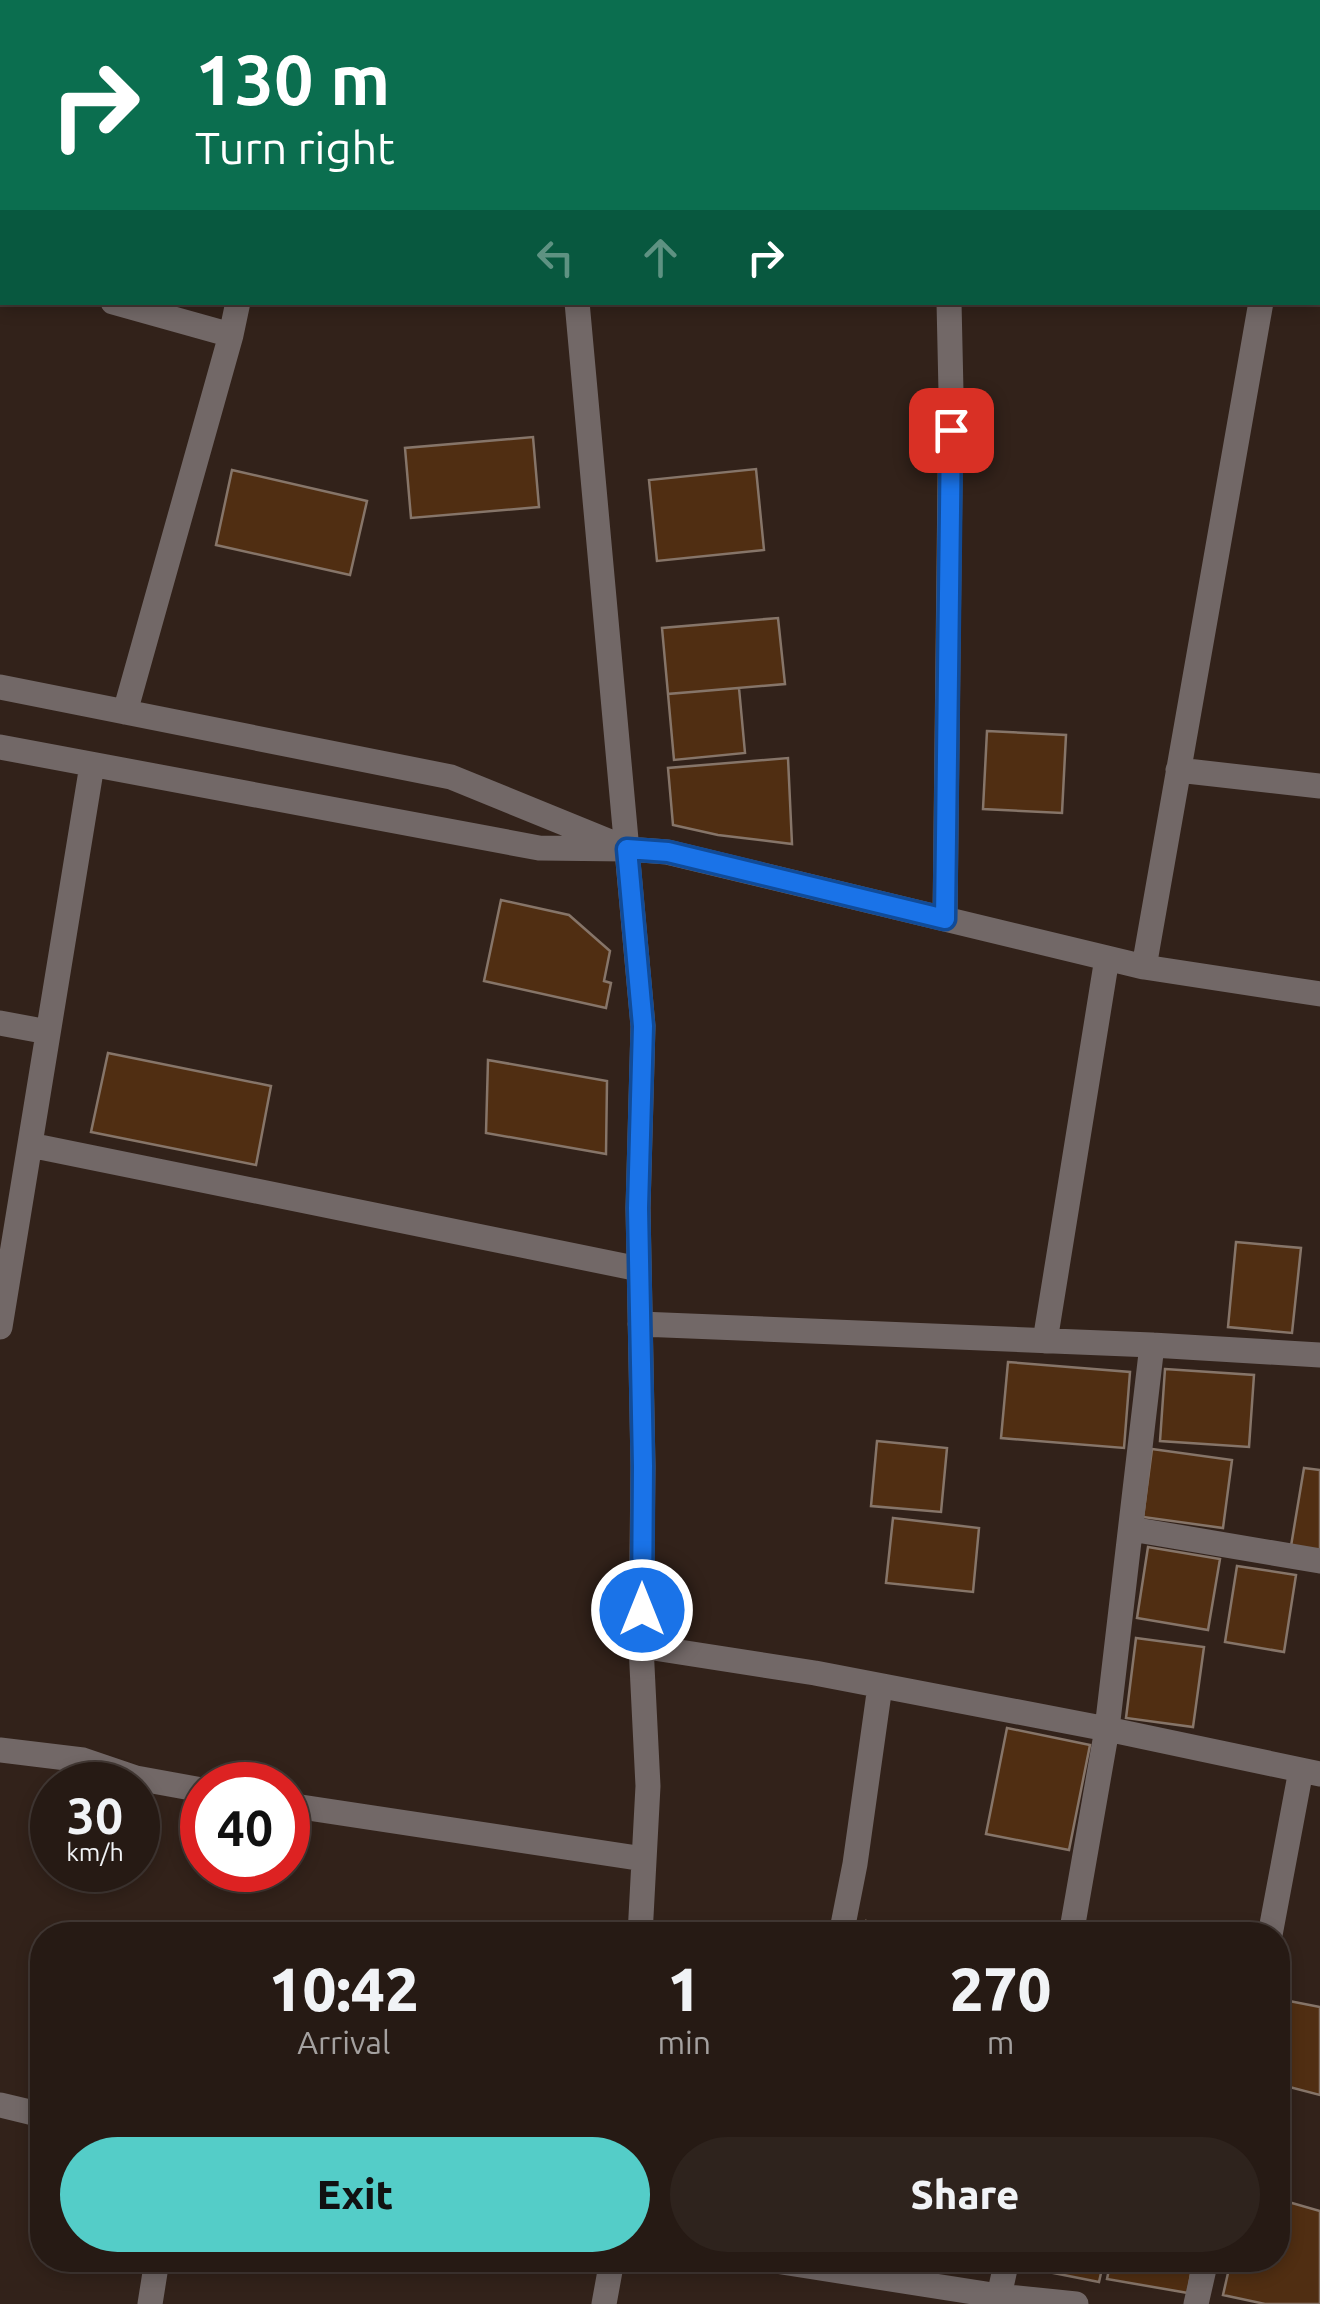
<!DOCTYPE html>
<html lang="en">
<head>
<meta charset="utf-8">
<style>
	:root { --surface:#261a14; --page:#2e231d; --text:#f1f3f6; --muted:#a4a1a0; --line:#423834; --accent:#54cdc8 }
	body { margin:0; font-family:Ubuntu,sans-serif; background:var(--page); color:var(--text); height:100vh; display:flex; flex-direction:column; font-size:38px; white-space:nowrap }
	* { box-sizing:border-box; margin:0 }
	p { font-size:32px; color:var(--muted) }
	.icon { flex:none; width:55px; height:55px; fill:none; stroke:currentColor; stroke-width:2; stroke-linecap:round; stroke-linejoin:round }
	.map { position:relative; flex:1; overflow:hidden }
	.details { position:absolute; left:30px; top:1922px; width:1260px; height:350px; display:flex; flex-direction:column; background:var(--surface); border-radius:40px; box-shadow:0 5px 15px #0003,0 0 0 2px var(--line) }
	.details>* { flex:none }
	.banner { position:absolute; left:0px; top:0px; width:1320px; height:305px; box-shadow:0 5px 15px #0003,0 0 0 2px var(--line); background:#0b6e4f; color:#fff; overflow:hidden }
	.speed { position:absolute; left:30px; top:1762px; display:flex; gap:20px; font-size:50px; font-weight:700; text-align:center }
	.speed>* { display:grid; place-content:center; width:130px; height:130px; border-radius:50%; background:var(--surface); box-shadow:0 5px 15px #0003,0 0 0 2px var(--line); line-height:1 }
	.speed small { font-size:25px; font-weight:400 }
	.speed .limit { border:15px solid #d22; background:#fff; color:#111 }
	.pin { position:absolute; display:grid; place-items:center; width:85px; height:85px; color:#fff; margin:-42px; border-radius:20px; box-shadow:0 5px 15px #0006 }
	.me { position:absolute; width:110px; margin:-55px; rotate:0deg; stroke-linejoin:round; filter:drop-shadow(0 0 8px #0008) }
	.turn { display:flex; align-items:center; gap:35px; height:210px; padding:0 30px; font-size:45px }
	.turn .icon { width:130px; height:130px; stroke-width:2.5 }
	.turn b { display:block; font-size:70px; line-height:85px }
	.lanes { display:flex; align-items:center; height:95px; padding:0 30px; background:#0003; justify-content:center; gap:50px; direction:ltr }
	.lanes .off { opacity:.35 }
	.eta { display:flex; justify-content:space-evenly; align-items:center; height:170px; text-align:center }
	.eta b { font-size:60px; font-weight:800; line-height:70px }
	.button { display:flex; gap:20px; margin-top:auto; padding:20px 30px }
	.button a { flex:1; height:115px; border-radius:60px; background:var(--accent); color:#111; font-size:40px; font-weight:800; line-height:115px; text-align:center }
	.button a+a { background:var(--page); color:var(--text) }
	.map>svg:first-child { display:block }
</style>
</head>
<body>
<div class="map">
<svg width="1320" height="2304" viewBox="0 0 1320 2304">
	<rect width="100%" height="100%" fill="#32221a"/>
	<path fill="#502e12" stroke="#867569" stroke-width="2.5" d="M0,18L2,19V93L0,92Z
		M533,437L539,507L411,518L405,448Z
		M756,469L764,550L657,561L649,480Z
		M232,470L367,501L350,575L216,545Z
		M778,618L785,684L668,694L662,628Z
		M739,688L745,753L674,760L668,694Z
		M987,731L1066,735L1062,813L983,809Z
		M788,758L792,844L718,835L673,825L668,768Z
		M501,900L569,915L610,951L604,981L611,983L606,1008L484,981Z
		M108,1053L271,1086L256,1165L91,1132Z
		M488,1060L607,1081L606,1154L486,1133Z
		M1236,1242L1301,1248L1292,1333L1228,1327Z
		M1008,1362L1130,1372L1124,1448L1001,1438Z
		M1165,1369L1254,1375L1249,1447L1160,1441Z
		M877,1441L947,1448L941,1512L871,1506Z
		M1152,1449L1232,1460L1223,1528L1143,1517Z
		M1304,1468L1320,1470V1551L1291,1546Z
		M893,1518L979,1528L973,1592L886,1583Z
		M1148,1547L1220,1559L1208,1630L1137,1618Z
		M1237,1566L1296,1575L1284,1652L1225,1642Z
		M1136,1638L1204,1647L1193,1727L1126,1718Z
		M1007,1728L1090,1745L1069,1850L986,1834Z
		M866,1921L942,1935H863Z
		M1279,1999L1320,2007V2095L1278,2084Z
		M1278,2199L1320,2211V2304H1265L1223,2295L1231,2260H1278Z
		M1019,2260H1104L1099,2282L1018,2266Z
		M1111,2260H1193L1188,2293L1107,2279Z"/>
	<g fill="none" stroke-linecap="round" stroke-linejoin="round">
		<path stroke="#726867" stroke-width="25" d="M155,0L168,2
			M549,0V2
			M934,0L935,2
			M1263,0L1264,2
			M106,2L107,0
			M1318,95H1320
			M0,273L2,274
			M113,302L231,335
			M577,302L643,1026L638,1208L643,1466L641,1646L648,1786L640,1935
			M0,687L451,777L613,843
			M125,712L231,335L238,302
			M0,747L539,848L627,849L667,852L1144,967L1320,994
			M1178,770L1320,786
			M945,919L951,392L949,302
			M1144,967L1261,302
			M0,1023L48,1032
			M30,1145L639,1269
			M640,1324L1152,1345L1320,1355
			M0,1327L92,765
			M1045,1341L1107,958
			M1131,1529L1320,1561
			M641,1646L815,1673L1107,1729L1320,1774
			M0,1750L83,1760L136,1778L202,1790
			M288,1805L644,1859
			M841,1935L855,1864L880,1686
			M1071,1935L1107,1729L1152,1345
			M1270,1935L1301,1770
			M0,2105L42,2115
			M769,2260L999,2296L1076,2304
			M999,2296L1007,2260
			M150,2304L157,2260
			M604,2304L612,2260
			M1196,2304L1206,2260"/>
	</g>
	<g fill="none" stroke-linecap="round" stroke-linejoin="round">
		<defs>
			<path id="route" d="M642,1610L643,1466L638,1208L643,1026L627,849L668,852L945,919L951,430"/>
		</defs>
		<use href="#route" stroke="#114b97" stroke-width="25"/>
		<use href="#route" stroke="#1a73e8" stroke-width="18"/>
	</g>
</svg>
<div class="speed"><div>30<small>km/h</small></div><div class="limit">40</div></div>
<div class="pin" style="left:951px;top:430px;background:#d93025"><svg class="icon" aria-label="arrive" viewBox="0 0 24 24"><path d="M6 21V4h12l-3 4 3 4H6"/></svg></div>
<svg class="me" style="left:642px;top:1610px" viewBox="-20 -20 40 40"><circle r="17" fill="#1a73e8" stroke="#fff" stroke-width="3"/><path d="M0-11L8 9 0 5-8 9z" fill="#fff"/></svg>
<div class="banner">
<div class="turn"><svg class="icon" aria-label="right" viewBox="0 0 24 24"><path d="M7 20v-9h11M14 6l5 5-5 5"/></svg><div><b>130 m</b>Turn right</div></div>
<div class="lanes"><svg class="icon off" aria-label="left" viewBox="0 0 24 24"><path d="M17 20v-9H6M10 6l-5 5 5 5"/></svg><svg class="icon off" aria-label="ahead" viewBox="0 0 24 24"><path d="M12 20V5M6 11l6-6 6 6"/></svg><svg class="icon" aria-label="right" viewBox="0 0 24 24"><path d="M7 20v-9h11M14 6l5 5-5 5"/></svg></div>
</div>
<section class="details">
<div class="eta">
<div><b>10:42</b><p>Arrival</p></div>
<div><b>1</b><p>min</p></div>
<div><b>270</b><p>m</p></div>
</div>
<div class="button"><a>Exit</a><a>Share</a></div>
</section>
</div>
</body>
</html>
